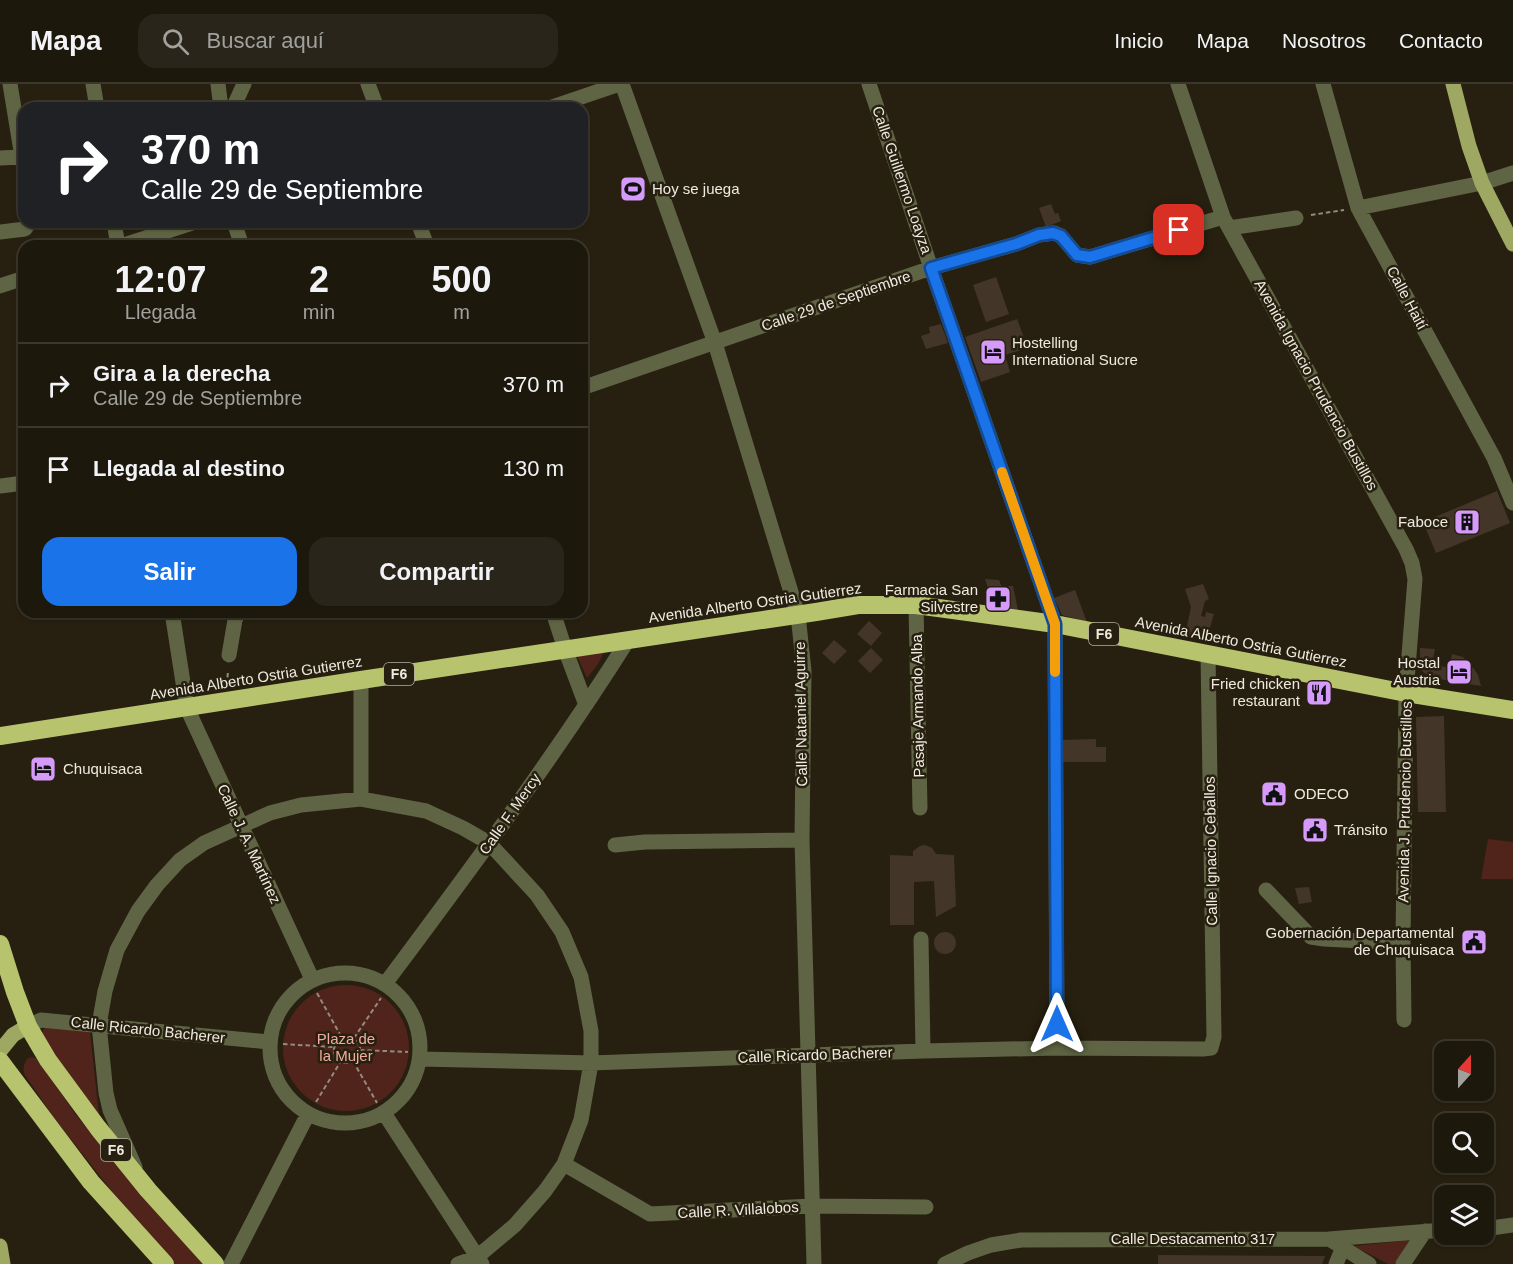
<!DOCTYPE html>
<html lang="es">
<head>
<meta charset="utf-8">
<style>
	:root { --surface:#1d180c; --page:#2a251a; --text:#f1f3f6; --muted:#a0a09d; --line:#3b372d; --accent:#1a73e8 }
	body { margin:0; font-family:Helvetica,sans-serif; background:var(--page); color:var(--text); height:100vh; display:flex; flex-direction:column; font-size:22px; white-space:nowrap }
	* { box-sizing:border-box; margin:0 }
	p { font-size:20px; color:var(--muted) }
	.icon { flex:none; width:33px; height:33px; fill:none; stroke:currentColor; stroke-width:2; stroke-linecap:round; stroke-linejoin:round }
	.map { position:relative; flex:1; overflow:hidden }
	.sheet { position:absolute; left:18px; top:156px; width:570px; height:378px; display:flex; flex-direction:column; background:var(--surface); border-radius:18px; box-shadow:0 2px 4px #0004,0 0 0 2px var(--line) }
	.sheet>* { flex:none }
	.guide { position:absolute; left:18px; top:18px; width:570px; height:126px; border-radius:18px; box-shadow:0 2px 4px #0004,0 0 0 2px var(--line); background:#202124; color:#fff; overflow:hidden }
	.needle { width:39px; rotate:21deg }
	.buttons { position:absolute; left:1434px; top:957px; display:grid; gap:12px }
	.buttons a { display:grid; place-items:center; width:60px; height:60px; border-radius:12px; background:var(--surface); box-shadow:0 2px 4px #0004,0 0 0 2px var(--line); font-size:30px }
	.pin { position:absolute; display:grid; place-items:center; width:51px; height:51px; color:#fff; margin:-26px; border-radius:12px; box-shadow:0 3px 9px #0006 }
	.me { position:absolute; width:66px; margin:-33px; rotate:0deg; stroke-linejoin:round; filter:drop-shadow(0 0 4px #0008) }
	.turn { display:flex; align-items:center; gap:21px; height:126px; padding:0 24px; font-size:27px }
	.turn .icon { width:78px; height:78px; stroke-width:2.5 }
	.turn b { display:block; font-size:42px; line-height:51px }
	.eta { display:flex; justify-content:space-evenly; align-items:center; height:102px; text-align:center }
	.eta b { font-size:36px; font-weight:700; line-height:42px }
	.action { display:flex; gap:12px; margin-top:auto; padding:12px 24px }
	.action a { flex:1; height:69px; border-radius:18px; background:var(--accent); color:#fff; font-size:24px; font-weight:700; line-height:69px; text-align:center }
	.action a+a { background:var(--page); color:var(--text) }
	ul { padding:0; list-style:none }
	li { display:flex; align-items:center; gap:18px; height:84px; padding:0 24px; border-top:2px solid var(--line) }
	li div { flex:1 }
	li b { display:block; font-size:22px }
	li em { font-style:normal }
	header { display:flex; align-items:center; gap:36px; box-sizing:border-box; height:84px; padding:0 30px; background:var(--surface); border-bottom:2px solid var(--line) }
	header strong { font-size:28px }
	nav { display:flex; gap:33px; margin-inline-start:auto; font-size:21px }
	.search { width:420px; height:54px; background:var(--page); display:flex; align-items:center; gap:15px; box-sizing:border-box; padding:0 21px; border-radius:18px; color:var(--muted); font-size:22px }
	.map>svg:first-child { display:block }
</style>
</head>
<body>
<header>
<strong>Mapa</strong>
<div class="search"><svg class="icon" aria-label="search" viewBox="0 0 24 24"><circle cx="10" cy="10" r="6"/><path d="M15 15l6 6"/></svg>Buscar aquí</div>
<nav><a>Inicio</a><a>Mapa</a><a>Nosotros</a><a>Contacto</a></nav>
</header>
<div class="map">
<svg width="1513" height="1180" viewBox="0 0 1513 1180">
	<rect width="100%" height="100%" fill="#272010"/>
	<path fill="#50241a" d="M605,566L598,580L587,594L576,570Z
		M1488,755L1513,758V795H1481Z
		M283 964a63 63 0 1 1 126 0a63 63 0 1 1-126 0Z
		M49,940L90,948L99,1031L42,954L43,946Z
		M33,973L37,975L76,1031L138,1106L203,1180H175L134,1135L54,1034L25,991C22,984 24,980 28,974Z
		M1411,1156L1395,1180H1388L1354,1162Z"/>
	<path fill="#443529" d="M1051,120L1055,130L1058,129L1061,137L1046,143L1039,124Z
		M996,193L1009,230L986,238L973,201Z
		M1017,235L1028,264L1005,271L1010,288L981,298L965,253Z
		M941,240L948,259L926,265L921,252L930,249L929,243Z
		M1497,407L1510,439L1436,469L1423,438Z
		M985,495L999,496L1005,511L1011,509L1008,502H1013L1018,526L994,521Z
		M1203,500L1209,515L1205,517L1201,532L1205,533L1206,528L1214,530L1206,557L1185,551L1191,523L1185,505Z
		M1075,506L1087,538L1062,531L1054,514Z
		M869,537L882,549L871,562L857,550Z
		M834,556L847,567L834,580L822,569Z
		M871,564L883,576L870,589L858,577Z
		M1420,564L1435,565L1433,575L1435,580L1445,583L1449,584L1452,570L1463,573L1474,585L1478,591L1481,602L1433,594L1427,591L1422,587L1420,582Z
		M1444,632L1446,728H1418L1416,633Z
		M1096,655V663H1106V678H1062V656Z
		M925,761L932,764L936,770L954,771L956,822L936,833L934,797L914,798V841H890V771L913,772V767L920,762Z
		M1309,803L1312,818L1299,820L1295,804Z
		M934 859a11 11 0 1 1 22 0a11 11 0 1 1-22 0Z
		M1158,1171L1325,1172L1322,1180H1158Z"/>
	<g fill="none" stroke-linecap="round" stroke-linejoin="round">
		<path stroke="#928c7f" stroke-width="2" stroke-dasharray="4.5 3" stroke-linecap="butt" d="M1311,131L1344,126
			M227,601L228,586
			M317,909L342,954
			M334 966a13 13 0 1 1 26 0a13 13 0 1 1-26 0Z
			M354,954L381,914
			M283,960L334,963
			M360,966L408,968
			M353,977L377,1019
			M316,1018L341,977"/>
		<path stroke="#5f6544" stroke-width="15" d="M10,0L24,85
			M93,0L97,24
			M218,0L221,24
			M368,0L377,24
			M622,0L715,259L798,531L804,587L802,756L814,1180
			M869,0L931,184L1055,540L1057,964
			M1178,0L1223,133L1406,465L1412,479L1415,495L1406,609L1403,859L1404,936
			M1323,0L1358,124L1494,374L1513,419
			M233,24L244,0
			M549,24L620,0
			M0,74L22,73
			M1358,124L1482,99L1513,89
			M114,138L118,162
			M234,138L242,162
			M418,138L427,162
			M1229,144L1296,134
			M0,148L25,145L30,138
			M121,162L195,138
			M0,202L24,194
			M582,304L931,184L1016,160L1039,151L1054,149L1061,152L1077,171L1090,173L1223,133
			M0,402L24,399
			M916,521L920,724
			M172,528L187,624L312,895
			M553,528L565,565L586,621
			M229,571L235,536L239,528
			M361,596V715
			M615,761L645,758L802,756
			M1266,806L1311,853L1324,855L1403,859
			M921,855L923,967
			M270 964a75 75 0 1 1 150 0a75 75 0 1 1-150 0Z
			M385,900C469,787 553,675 628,556
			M28,942L41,936L269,958
			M420,975L591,979L923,967L1057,964L1203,965L1211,964L1214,953L1208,570
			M384,1029L482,1180
			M564,1080L650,1130L812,1122L926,1123
			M135,1083L110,1026L106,1009L99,941L105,907L117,866L138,827L157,801L180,776L204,759L270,729L301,721L361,715L426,727L463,744L489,759L537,811L562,848L581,893L591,947V979L581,1036L564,1080L545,1107L515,1141L477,1173L458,1180
			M1484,1145L1513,1141
			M1329,1155L1369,1180
			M231,1180L308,1030
			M945,1180L968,1169L991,1161L1021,1156L1329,1155L1444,1146
			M1336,1180L1343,1163
			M1403,1180L1425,1147"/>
		<path stroke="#9ea862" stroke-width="15" d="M1453,0L1469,62L1482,99L1513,160
			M0,967L13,951L28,942
			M0,1162L3,1180"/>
		<path stroke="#b7c36d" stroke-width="18" d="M0,652L361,596L816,528L858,521H916L1055,540L1406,609L1513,626
			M0,860L15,908L28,942L48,976L98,1044L148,1106L215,1180
			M0,977L91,1098L165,1180"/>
	</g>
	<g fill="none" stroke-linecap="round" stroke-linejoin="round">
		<defs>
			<path id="route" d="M1057,940L1055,540L931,184L1016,160L1039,151L1053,149L1061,152L1077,171L1090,173L1179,146"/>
		</defs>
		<use href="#route" stroke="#114b97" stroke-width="15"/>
		<use href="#route" stroke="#1a73e8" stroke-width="10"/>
		<path stroke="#f59e0b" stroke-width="10" d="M1002,388L1055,540V588"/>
	</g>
	<defs>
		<symbol id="stadium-square" viewBox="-11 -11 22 22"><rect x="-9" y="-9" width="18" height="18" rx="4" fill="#d69bfa" stroke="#272010"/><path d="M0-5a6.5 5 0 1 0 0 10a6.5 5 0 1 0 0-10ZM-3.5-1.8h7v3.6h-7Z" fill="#111"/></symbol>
		<symbol id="hotel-square" viewBox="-11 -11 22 22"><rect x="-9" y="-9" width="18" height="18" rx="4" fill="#d69bfa" stroke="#272010"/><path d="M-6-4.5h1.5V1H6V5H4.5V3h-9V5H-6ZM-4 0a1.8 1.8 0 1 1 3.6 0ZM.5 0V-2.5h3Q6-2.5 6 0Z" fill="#111"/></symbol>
		<symbol id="building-square" viewBox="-11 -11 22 22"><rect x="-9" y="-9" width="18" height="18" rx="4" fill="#d69bfa" stroke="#272010"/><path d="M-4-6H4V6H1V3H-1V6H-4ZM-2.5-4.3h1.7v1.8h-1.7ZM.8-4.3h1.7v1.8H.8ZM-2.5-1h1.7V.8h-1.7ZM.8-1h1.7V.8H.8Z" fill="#111"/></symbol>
		<symbol id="pharmacy-square" viewBox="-11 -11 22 22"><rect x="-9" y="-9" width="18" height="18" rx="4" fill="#d69bfa" stroke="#272010"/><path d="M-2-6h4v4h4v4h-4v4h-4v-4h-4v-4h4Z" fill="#111"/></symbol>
		<symbol id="restaurant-square" viewBox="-11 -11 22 22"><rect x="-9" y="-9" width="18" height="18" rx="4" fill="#d69bfa" stroke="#272010"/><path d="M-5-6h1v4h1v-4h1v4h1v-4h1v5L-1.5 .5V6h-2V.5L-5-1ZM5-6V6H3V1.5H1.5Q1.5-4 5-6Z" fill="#111"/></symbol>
		<symbol id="civic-square" viewBox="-11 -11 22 22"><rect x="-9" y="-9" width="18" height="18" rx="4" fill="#d69bfa" stroke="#272010"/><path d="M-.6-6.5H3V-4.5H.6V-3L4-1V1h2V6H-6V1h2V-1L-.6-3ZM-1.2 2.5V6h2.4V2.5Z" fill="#111"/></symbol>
	</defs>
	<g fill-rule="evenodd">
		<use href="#stadium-square" x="618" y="90" width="30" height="30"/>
		<use href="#hotel-square" x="978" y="253" width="30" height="30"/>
		<use href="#building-square" x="1452" y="423" width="30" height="30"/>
		<use href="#pharmacy-square" x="983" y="500" width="30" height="30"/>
		<use href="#hotel-square" x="1444" y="573" width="30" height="30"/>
		<use href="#restaurant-square" x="1304" y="594" width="30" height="30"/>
		<use href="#hotel-square" x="28" y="670" width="30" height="30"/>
		<use href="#civic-square" x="1259" y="695" width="30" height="30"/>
		<use href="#civic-square" x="1300" y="731" width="30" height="30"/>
		<use href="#civic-square" x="1459" y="843" width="30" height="30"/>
	</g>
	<g text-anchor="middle" stroke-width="5" stroke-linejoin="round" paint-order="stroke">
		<g fill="#272010" stroke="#b2ada1" stroke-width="1.5">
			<rect x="1089" y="539" width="30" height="22" rx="4.5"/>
			<rect x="384" y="579" width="30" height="22" rx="4.5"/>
			<rect x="101" y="1055" width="30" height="22" rx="4.5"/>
		</g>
		<g font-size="14" font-weight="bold" fill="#eeeadf">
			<text x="1104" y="555">F6</text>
			<text x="399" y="595">F6</text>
			<text x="116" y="1071">F6</text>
		</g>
		<g font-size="15" fill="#eeeadf" stroke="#272010">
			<text transform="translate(902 96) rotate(71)" y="5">Calle Guillermo Loayza</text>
			<text transform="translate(1407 214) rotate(62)" y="5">Calle Haití</text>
			<text transform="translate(836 217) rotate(-19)" y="5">Calle 29 de Septiembre</text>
			<text transform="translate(1316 301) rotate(61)" y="5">Avenida Ignacio Prudencio Bustillos</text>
			<text transform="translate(755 519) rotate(-8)" y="5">Avenida Alberto Ostria Gutierrez</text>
			<text transform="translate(1241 558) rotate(11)" y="5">Avenida Alberto Ostria Gutierrez</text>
			<text transform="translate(256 594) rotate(-9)" y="5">Avenida Alberto Ostria Gutierrez</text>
			<text transform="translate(918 622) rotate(-91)" y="5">Pasaje Armando Alba</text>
			<text transform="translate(801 630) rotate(-91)" y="5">Calle Nataniel Aguirre</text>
			<text transform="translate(1405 718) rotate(-89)" y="5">Avenida J. Prudencio Bustillos</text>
			<text transform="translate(510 730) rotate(-55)" y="5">Calle F. Mercy</text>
			<text transform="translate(249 760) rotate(65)" y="5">Calle J. A. Martínez</text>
			<text transform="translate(1211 767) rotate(-91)" y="5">Calle Ignacio Ceballos</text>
			<text transform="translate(148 946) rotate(6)" y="5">Calle Ricardo Bacherer</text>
			<text transform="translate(815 971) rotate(-2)" y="5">Calle Ricardo Bacherer</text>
			<text transform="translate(738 1126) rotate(-3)" y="5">Calle R. Villalobos</text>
			<text x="1193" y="1160">Calle Destacamento 317</text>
		</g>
		<g font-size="15" fill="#eeeadf" stroke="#272010" text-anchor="start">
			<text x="652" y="110">Hoy se juega</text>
			<text x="1012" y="264">Hostelling<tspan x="1012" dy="17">International Sucre</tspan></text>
			<text x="1448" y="443" text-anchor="end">Faboce</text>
			<text x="978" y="511" text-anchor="end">Farmacia San<tspan x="978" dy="17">Silvestre</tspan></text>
			<text x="1440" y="584" text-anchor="end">Hostal<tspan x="1440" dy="17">Austria</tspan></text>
			<text x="1300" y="605" text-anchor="end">Fried chicken<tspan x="1300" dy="17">restaurant</tspan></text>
			<text x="63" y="690">Chuquisaca</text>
			<text x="1294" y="715">ODECO</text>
			<text x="1334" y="751">Tránsito</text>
			<text x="1454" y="854" text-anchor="end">Gobernación Departamental<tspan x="1454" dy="17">de Chuquisaca</tspan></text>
		</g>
		<g font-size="15" fill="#f1ac9c" stroke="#272010">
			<text x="346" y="960">Plaza de<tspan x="346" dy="17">la Mujer</tspan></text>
		</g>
	</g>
</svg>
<div class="buttons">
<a><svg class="needle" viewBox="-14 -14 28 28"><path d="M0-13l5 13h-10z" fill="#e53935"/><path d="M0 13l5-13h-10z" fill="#a0a09d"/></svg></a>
<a><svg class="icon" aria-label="search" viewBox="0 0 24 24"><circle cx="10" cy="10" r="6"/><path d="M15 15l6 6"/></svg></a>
<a><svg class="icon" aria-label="layers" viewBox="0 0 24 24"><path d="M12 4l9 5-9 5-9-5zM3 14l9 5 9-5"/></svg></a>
</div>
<div class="pin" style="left:1179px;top:146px;background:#d93025"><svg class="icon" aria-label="arrive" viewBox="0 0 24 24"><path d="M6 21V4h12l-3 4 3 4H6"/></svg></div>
<svg class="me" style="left:1057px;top:940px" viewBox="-20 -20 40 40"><path d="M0-17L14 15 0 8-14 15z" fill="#1a73e8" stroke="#fff" stroke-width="4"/></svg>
<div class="guide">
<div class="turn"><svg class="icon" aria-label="right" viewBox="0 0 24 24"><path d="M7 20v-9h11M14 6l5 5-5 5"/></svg><div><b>370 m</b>Calle 29 de Septiembre</div></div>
</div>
<section class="sheet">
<div class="eta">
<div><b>12:07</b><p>Llegada</p></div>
<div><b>2</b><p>min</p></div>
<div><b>500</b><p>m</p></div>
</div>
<ul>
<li><svg class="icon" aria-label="right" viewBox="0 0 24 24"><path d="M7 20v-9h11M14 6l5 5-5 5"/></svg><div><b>Gira a la derecha</b><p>Calle 29 de Septiembre</p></div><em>370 m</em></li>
<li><svg class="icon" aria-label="arrive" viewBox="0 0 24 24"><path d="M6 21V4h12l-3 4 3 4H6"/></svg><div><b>Llegada al destino</b></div><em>130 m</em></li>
</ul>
<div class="action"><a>Salir</a><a>Compartir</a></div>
</section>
</div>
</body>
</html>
